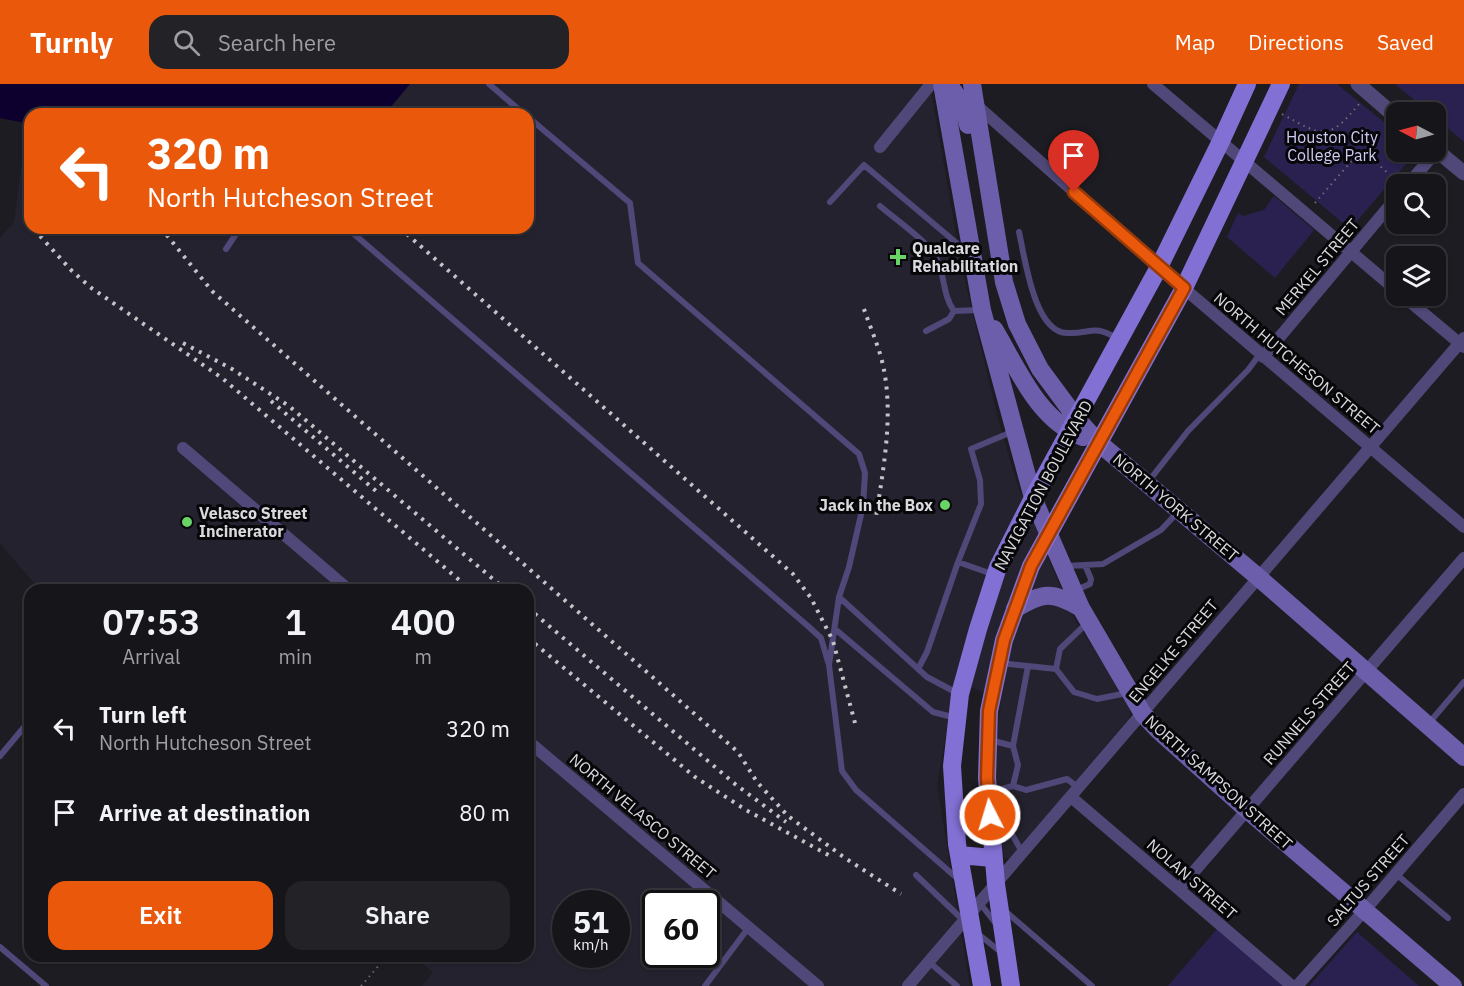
<!DOCTYPE html>
<html lang="en">
<head>
<meta charset="utf-8">
<style>
	:root { --surface:#16151a; --page:#232227; --text:#f1f3f6; --muted:#9e9fa2; --line:#353439; --accent:#ea580c }
	body { margin:0; font-family:"IBM Plex Sans",sans-serif; background:var(--page); color:var(--text); height:100vh; display:flex; flex-direction:column; font-size:22px; white-space:nowrap }
	* { box-sizing:border-box; margin:0 }
	p { font-size:20px; color:var(--muted) }
	.icon { flex:none; width:33px; height:33px; fill:none; stroke:currentColor; stroke-width:2; stroke-linecap:round; stroke-linejoin:round }
	.map { position:relative; flex:1; overflow:hidden }
	.side { position:absolute; left:24px; top:500px; width:510px; height:378px; display:flex; flex-direction:column; background:var(--surface); border-radius:18px; box-shadow:0 2px 4px #0004,0 0 0 2px var(--line) }
	.side>* { flex:none }
	.banner { position:absolute; left:24px; top:24px; width:510px; height:126px; border-radius:18px; box-shadow:0 2px 4px #0004,0 0 0 2px var(--line); background:#ea580c; color:#fff; overflow:hidden }
	.needle { width:39px; rotate:276deg }
	.tools { position:absolute; left:1386px; top:18px; display:grid; gap:12px }
	.tools a { display:grid; place-items:center; width:60px; height:60px; border-radius:12px; background:var(--surface); box-shadow:0 2px 4px #0004,0 0 0 2px var(--line); font-size:30px }
	.speed { position:absolute; left:552px; top:806px; display:flex; gap:12px; font-size:30px; font-weight:700; text-align:center }
	.speed>* { display:grid; place-content:center; width:78px; height:78px; border-radius:50%; background:var(--surface); box-shadow:0 2px 4px #0004,0 0 0 2px var(--line); line-height:1 }
	.speed small { font-size:15px; font-weight:400 }
	.speed .limit { border:3px solid #111; border-radius:9px; background:#fff; color:#111 }
	.pin { position:absolute; display:grid; place-items:center; width:51px; height:51px; color:#fff; margin:-62px -26px; border-radius:50% 50% 50% 0; rotate:-45deg; box-shadow:0 0 6px #0007 }
	.pin .icon { rotate:45deg }
	.me { position:absolute; width:66px; margin:-33px; rotate:355deg; stroke-linejoin:round; filter:drop-shadow(0 0 4px #0008) }
	.turn { display:flex; align-items:center; gap:21px; height:126px; padding:0 24px; font-size:27px }
	.turn .icon { width:78px; height:78px; stroke-width:2.5 }
	.turn b { display:block; font-size:42px; line-height:51px }
	.eta { display:flex; justify-content:space-evenly; align-items:center; height:102px; text-align:center }
	.eta b { font-size:36px; font-weight:600; line-height:42px }
	.button { display:flex; gap:12px; margin-top:auto; padding:12px 24px }
	.button a { flex:1; height:69px; border-radius:18px; background:var(--accent); color:#fff; font-size:24px; font-weight:600; line-height:69px; text-align:center }
	.button a+a { background:var(--page); color:var(--text) }
	ul { padding:0; list-style:none }
	li { display:flex; align-items:center; gap:18px; height:84px; padding:0 24px }
	li div { flex:1 }
	li b { display:block; font-size:22px }
	li em { font-style:normal }
	header { display:flex; align-items:center; gap:36px; box-sizing:border-box; height:84px; padding:0 30px; background:var(--accent); color:#fff }
	header strong { font-size:28px }
	nav { display:flex; gap:33px; margin-inline-start:auto; font-size:21px }
	.search { width:420px; height:54px; background:var(--page); display:flex; align-items:center; gap:15px; box-sizing:border-box; padding:0 21px; border-radius:18px; color:var(--muted); font-size:22px }
	.map>svg:first-child { display:block }
</style>
</head>
<body>
<header>
<strong>Turnly</strong>
<div class="search"><svg class="icon" aria-label="search" viewBox="0 0 24 24"><circle cx="10" cy="10" r="6"/><path d="M15 15l6 6"/></svg>Search here</div>
<nav><a>Map</a><a>Directions</a><a>Saved</a></nav>
</header>
<div class="map">
<svg width="1464" height="902" viewBox="0 0 1464 902">
	<rect width="100%" height="100%" fill="#1d1c22"/>
	<path fill="#24222e" fill-rule="evenodd" d="M410,0H930L961,180L998,335L1019,406L1035,434L1048,474L1075,536L1131,623L1129,634L1010,775L1004,774L998,768L993,684L1001,617L956,596L937,701L970,902H422L433,888L413,872H528V506L39,505L0,459V154L14,138L27,39L30,40V144H528V30H378L389,25ZM566,819H616V870H566ZM656,819H706V870H656Z"/>
	<path fill="#2b2151" d="M1299,0H1337L1396,48V68H1416L1350,145L1264,73Z
		M1395,0H1464V58L1436,34V28H1429Z
		M1274,112L1314,146L1275,194L1227,153L1238,129L1243,132L1264,126Z
		M1217,845L1284,902H1168Z
		M1357,848L1419,902H1309Z"/>
	<path fill="#0e002e" d="M0,0H410L389,25L378,30H30V40L0,34Z"/>
	<g fill="none" stroke-linecap="round" stroke-linejoin="round">
		<path stroke="#6d6c71" stroke-width="2" stroke-dasharray="1.5 4.5" stroke-linecap="butt" d="M1282,30C1322,52 1328,58 1359,20
			M1315,119L1361,66L1395,95
			M361,902L381,879"/>
		<path stroke="#4f4878" stroke-width="6" d="M489,0L524,30
			M528,33L630,119L638,179L859,370L865,389L863,422L849,483L839,513L829,581L842,687L856,706L958,795
			M830,118L864,81L966,167
			M880,122C896,136 931,159 938,178C945,194 943,212 954,227L979,226
			M347,144L809,543L821,554L828,578
			M1019,148C1025,174 1034,248 1067,249C1092,250 1092,240 1117,254
			M226,165L240,144
			M926,247L949,235L954,227
			M1148,398L1188,347L1248,286L1260,270
			M958,478L992,490
			M1066,482L1103,480L1161,446L1177,429
			M1076,506L1090,500L1091,495L1085,481
			M839,513L927,593L959,610
			M1088,538L1060,565L1056,585L1074,608L1097,615L1127,609
			M835,545L933,628L956,634
			M1000,579L1056,585
			M918,585L927,568L958,478L981,420L980,396L971,365L1014,347
			M1429,639L1464,598
			M1013,662L1028,582
			M0,672L30,636
			M1013,702L1026,706L1067,695L1079,704
			M990,708L1013,702L1018,681L1013,662L990,656
			M995,753L1005,749L1013,752L1022,768
			M1396,790L1448,834
			M916,791L965,838
			M979,818L997,841
			M1004,826L1092,902
			M977,849L1002,869
			M0,863L46,902
			M384,872L386,873
			M929,878L957,902
			M705,902L749,843"/>
		<path stroke="#4f4878" stroke-width="12" d="M1153,0L1396,206
			M975,20L1159,183L1464,443
			M880,63L931,0
			M1408,100L1437,67
			M1403,212L1464,263
			M1263,273L1396,114
			M183,364L349,506
			M528,657L818,902
			M1071,713L1292,902
			M1179,805L1464,474
			M908,902L1464,254
			M1297,902L1364,827L1464,710"/>
		<path stroke="#4f4878" stroke-width="15" d="M1358,0L1396,33
			M1436,66L1464,89"/>
		<path stroke="#6c5eab" stroke-width="18" d="M942,0L982,226L1033,414L1081,524L1143,630L1158,646L1246,725L1453,902
			M948,0C959,13 965,24 968,41
			M972,0L1004,198L1017,240L1040,285L1077,335L1099,359L1258,493L1464,673
			M994,245C1017,283 1038,337 1083,353
			M1015,525C1043,508 1053,507 1081,524"/>
		<path stroke="#8370d4" stroke-width="18" d="M959,771L993,774
			M982,902L957,760L952,682L960,610L978,545L998,483L1033,414L1159,183L1221,57L1247,0
			M1011,902L996,800L987,694L989,627L1004,556L1031,482L1184,204L1281,0"/>
		<path stroke="#c4c4c8" stroke-width="4" stroke-dasharray="3 6" stroke-linecap="butt" d="M161,144L212,207L738,668L757,698L788,732L845,774L901,810
			M400,144L793,490L811,514L833,557L855,639
			M40,152L72,187L90,203L222,294L471,506
			M864,225C869,240 876,256 881,273C895,325 884,380 876,433
			M183,259L232,285L289,322L506,506
			M271,317L376,407
			M528,524L735,700L786,738
			M528,554L695,693L746,726L832,773"/>
	</g>
	<g fill="none" stroke-linecap="round" stroke-linejoin="round">
		<defs>
			<path id="route" d="M990,731L987,694L989,627L1004,556L1031,482L1184,204L1074,108"/>
		</defs>
		<use href="#route" stroke="#983908" stroke-width="15"/>
		<use href="#route" stroke="#ea580c" stroke-width="10"/>
	</g>
	<g fill="#68d465" stroke="#070709" stroke-width="2">
		<path d="M895 164h6v6h6v6h-6v6h-6v-6h-6v-6h6z"/>
		<circle cx="945" cy="421" r="6"/>
		<circle cx="187" cy="438" r="6"/>
	</g>
	<g text-anchor="middle" stroke-width="6" stroke-linejoin="round" paint-order="stroke">
		<g font-size="16" fill="#cfcaf4" stroke="#070709">
			<text x="1332" y="59">Houston City<tspan x="1332" dy="18">College Park</tspan></text>
		</g>
		<g font-size="16" font-weight="bold" fill="#dadade" stroke="#070709" text-anchor="start">
			<text x="912" y="170">Qualcare<tspan x="912" dy="18">Rehabilitation</tspan></text>
			<text x="933" y="427" text-anchor="end">Jack in the Box</text>
			<text x="199" y="435">Velasco Street<tspan x="199" dy="18">Incinerator</tspan></text>
		</g>
		<g font-size="16" fill="#dadade" stroke="#070709">
			<text transform="translate(1317 183) rotate(-50)" y="6">MERKEL STREET</text>
			<text transform="translate(1297 279) rotate(40)" y="6">NORTH HUTCHESON STREET</text>
			<text transform="translate(1043 401) rotate(-62)" y="6">NAVIGATION BOULEVARD</text>
			<text transform="translate(1176 423) rotate(40)" y="6">NORTH YORK STREET</text>
			<text transform="translate(1173 567) rotate(-50)" y="6">ENGELKE STREET</text>
			<text transform="translate(1309 629) rotate(-49)" y="6">RUNNELS STREET</text>
			<text transform="translate(1219 698) rotate(42)" y="6">NORTH SAMPSON STREET</text>
			<text transform="translate(643 732) rotate(40)" y="6">NORTH VELASCO STREET</text>
			<text transform="translate(1192 795) rotate(41)" y="6">NOLAN STREET</text>
			<text transform="translate(1368 796) rotate(-49)" y="6">SALTUS STREET</text>
		</g>
	</g>
</svg>
<div class="tools">
<a><svg class="needle" viewBox="-14 -14 28 28"><path d="M0-13l5 13h-10z" fill="#e53935"/><path d="M0 13l5-13h-10z" fill="#9e9fa2"/></svg></a>
<a><svg class="icon" aria-label="search" viewBox="0 0 24 24"><circle cx="10" cy="10" r="6"/><path d="M15 15l6 6"/></svg></a>
<a><svg class="icon" aria-label="layers" viewBox="0 0 24 24"><path d="M12 4l9 5-9 5-9-5zM3 14l9 5 9-5"/></svg></a>
</div>
<div class="speed"><div>51<small>km/h</small></div><div class="limit">60</div></div>
<div class="pin" style="left:1074px;top:108px;background:#d93025"><svg class="icon" aria-label="arrive" viewBox="0 0 24 24"><path d="M6 21V4h12l-3 4 3 4H6"/></svg></div>
<svg class="me" style="left:990px;top:731px" viewBox="-20 -20 40 40"><circle r="17" fill="#ea580c" stroke="#fff" stroke-width="3"/><path d="M0-11L8 9 0 5-8 9z" fill="#fff"/></svg>
<div class="banner">
<div class="turn"><svg class="icon" aria-label="left" viewBox="0 0 24 24"><path d="M17 20v-9H6M10 6l-5 5 5 5"/></svg><div><b>320 m</b>North Hutcheson Street</div></div>
</div>
<section class="side">
<div class="eta">
<div><b>07:53</b><p>Arrival</p></div>
<div><b>1</b><p>min</p></div>
<div><b>400</b><p>m</p></div>
</div>
<ul>
<li><svg class="icon" aria-label="left" viewBox="0 0 24 24"><path d="M17 20v-9H6M10 6l-5 5 5 5"/></svg><div><b>Turn left</b><p>North Hutcheson Street</p></div><em>320 m</em></li>
<li><svg class="icon" aria-label="arrive" viewBox="0 0 24 24"><path d="M6 21V4h12l-3 4 3 4H6"/></svg><div><b>Arrive at destination</b></div><em>80 m</em></li>
</ul>
<div class="button"><a>Exit</a><a>Share</a></div>
</section>
</div>
</body>
</html>
